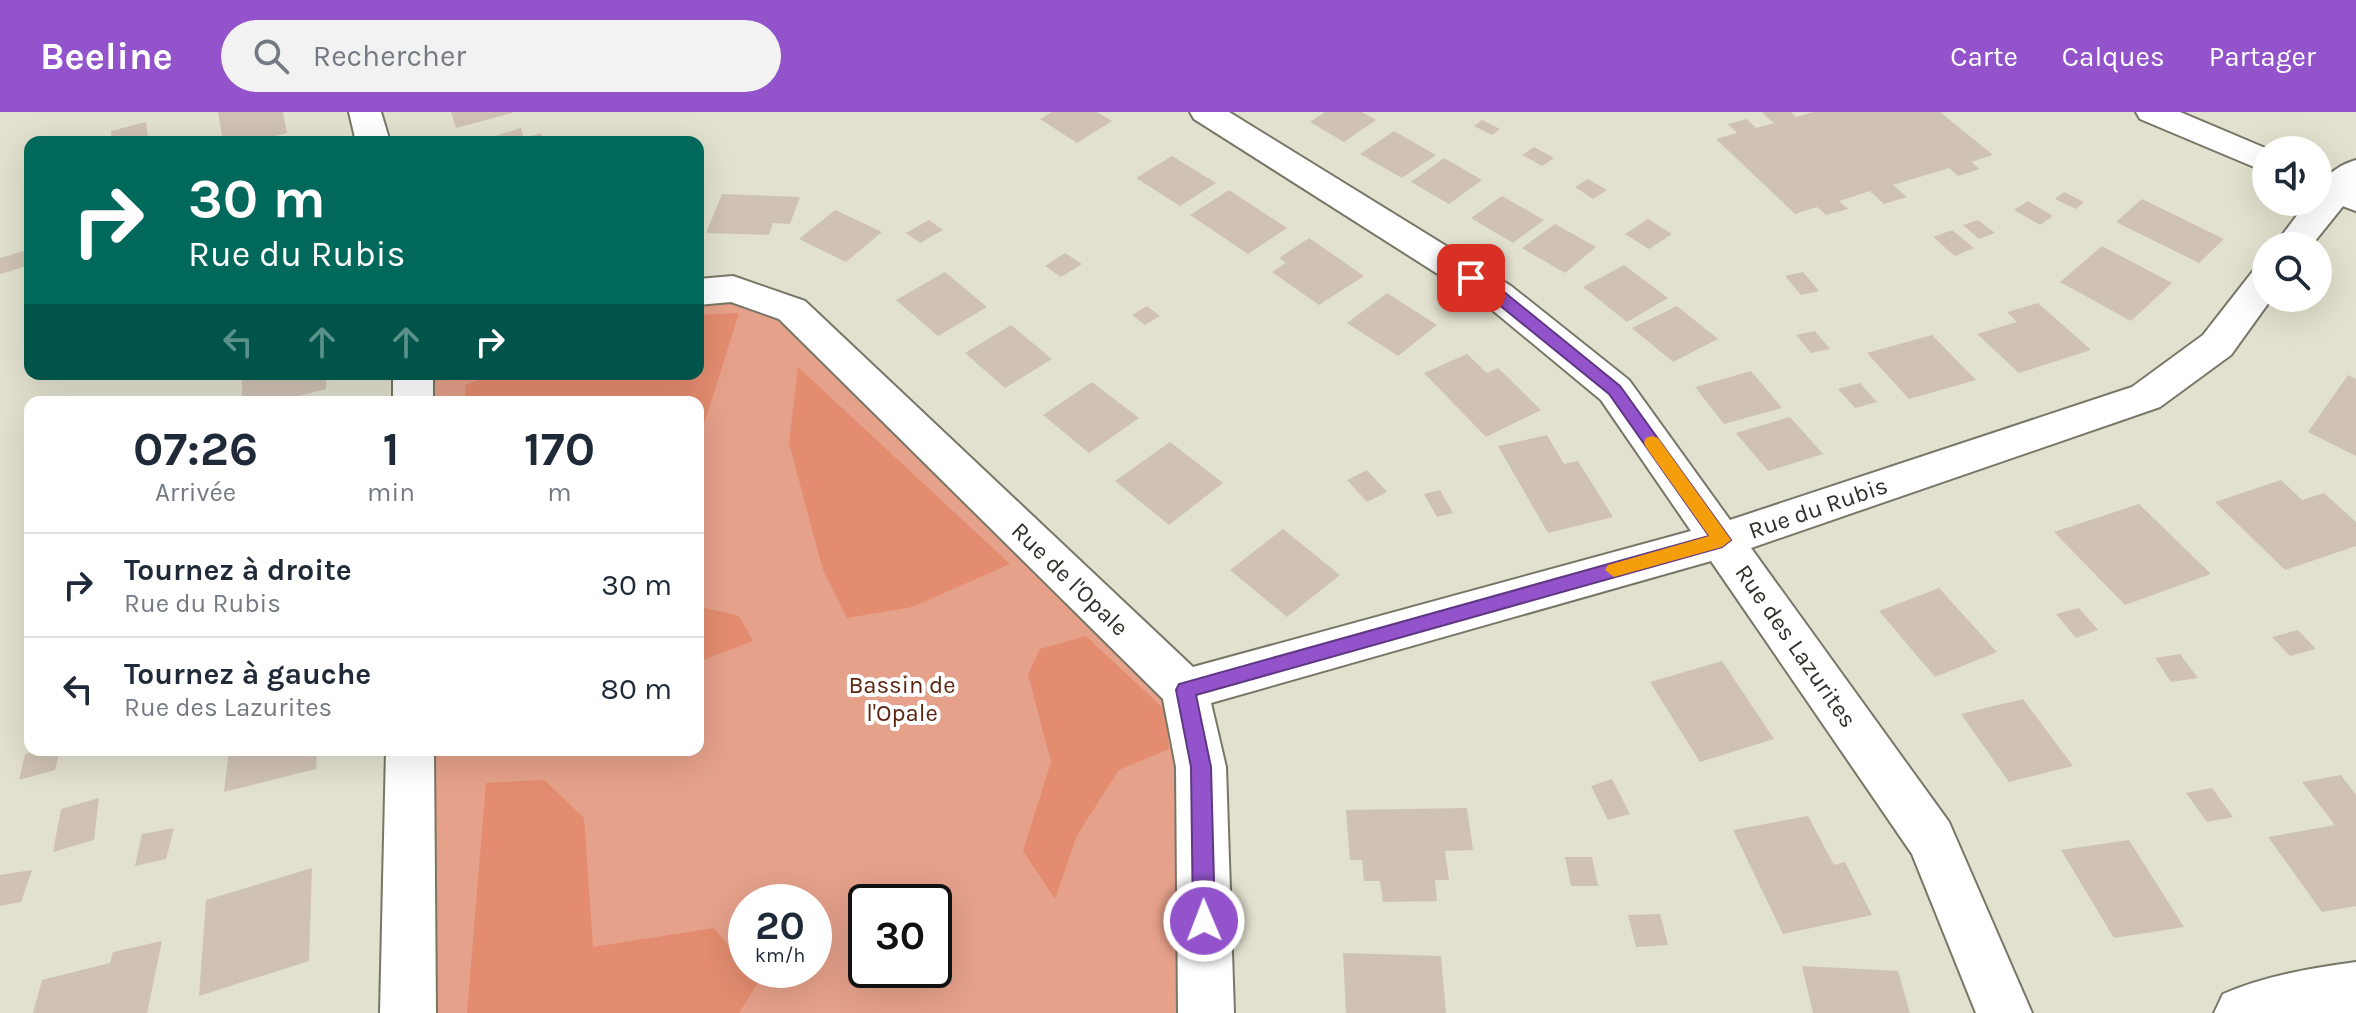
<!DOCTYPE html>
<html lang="fr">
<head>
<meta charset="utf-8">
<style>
	:root { --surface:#fff; --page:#f2f2f3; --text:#1f2937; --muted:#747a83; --line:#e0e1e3; --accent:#9354cb }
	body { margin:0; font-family:Karla,sans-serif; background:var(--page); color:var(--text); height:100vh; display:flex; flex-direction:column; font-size:30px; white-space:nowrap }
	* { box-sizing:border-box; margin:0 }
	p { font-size:26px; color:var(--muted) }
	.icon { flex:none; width:44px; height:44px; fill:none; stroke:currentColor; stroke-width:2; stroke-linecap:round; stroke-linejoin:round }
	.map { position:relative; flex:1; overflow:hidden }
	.drawer { position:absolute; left:24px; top:284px; width:680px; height:360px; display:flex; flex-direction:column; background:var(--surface); border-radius:16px; box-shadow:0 8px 32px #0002 }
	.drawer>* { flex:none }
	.hud { position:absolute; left:24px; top:24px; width:680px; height:244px; border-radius:16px; box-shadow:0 8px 32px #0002; background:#00695c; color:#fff; overflow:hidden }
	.fabs { position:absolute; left:2252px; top:24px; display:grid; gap:16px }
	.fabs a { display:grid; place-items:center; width:80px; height:80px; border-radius:50%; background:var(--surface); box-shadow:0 8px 32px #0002; font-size:40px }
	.speed { position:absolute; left:728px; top:772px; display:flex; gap:16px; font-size:40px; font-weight:700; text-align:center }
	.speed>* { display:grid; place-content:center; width:104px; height:104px; border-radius:50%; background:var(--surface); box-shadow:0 8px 32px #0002; line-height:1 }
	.speed small { font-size:20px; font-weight:400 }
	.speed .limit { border:4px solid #111; border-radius:12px; background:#fff; color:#111 }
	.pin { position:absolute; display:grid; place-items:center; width:68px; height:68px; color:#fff; margin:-34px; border-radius:16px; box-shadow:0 4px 12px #0006 }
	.me { position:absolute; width:88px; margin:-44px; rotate:359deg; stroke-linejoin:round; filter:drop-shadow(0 0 6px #0008) }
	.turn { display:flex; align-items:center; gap:28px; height:168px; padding:0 32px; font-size:36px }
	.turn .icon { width:104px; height:104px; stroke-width:2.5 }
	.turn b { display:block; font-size:56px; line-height:68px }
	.lanes { display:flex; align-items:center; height:76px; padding:0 32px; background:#0003; justify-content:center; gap:40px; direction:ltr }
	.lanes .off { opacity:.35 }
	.eta { display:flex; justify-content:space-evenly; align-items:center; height:136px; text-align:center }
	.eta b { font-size:48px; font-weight:700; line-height:56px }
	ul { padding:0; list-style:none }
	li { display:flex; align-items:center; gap:24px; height:104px; padding:0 32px; border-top:2px solid var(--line) }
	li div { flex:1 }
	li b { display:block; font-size:30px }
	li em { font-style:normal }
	header { display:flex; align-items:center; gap:48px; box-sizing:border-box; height:112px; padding:0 40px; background:var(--accent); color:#fff }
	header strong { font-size:38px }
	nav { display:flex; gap:44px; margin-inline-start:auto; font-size:28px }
	.search { width:560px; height:72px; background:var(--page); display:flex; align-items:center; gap:20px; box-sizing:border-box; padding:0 28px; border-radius:44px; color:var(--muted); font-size:30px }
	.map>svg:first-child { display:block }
</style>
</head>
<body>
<header>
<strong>Beeline</strong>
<div class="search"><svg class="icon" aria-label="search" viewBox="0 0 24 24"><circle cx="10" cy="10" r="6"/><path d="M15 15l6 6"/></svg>Rechercher</div>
<nav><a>Carte</a><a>Calques</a><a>Partager</a></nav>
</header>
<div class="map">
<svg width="2356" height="901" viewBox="0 0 2356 901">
	<rect width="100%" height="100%" fill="#e2e0ce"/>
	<path fill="#e5a18a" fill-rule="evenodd" d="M698,180L792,198L1185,578L1206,901H408L410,638H698V290H413V262H698ZM746,790H814V858H746ZM866,790H934V858H866Z"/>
	<path fill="#e38c6f" d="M739,201L705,309L698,318V290H466L465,273L494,262H698V203Z
		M798,255L1010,452L912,495L847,506L823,458L789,331Z
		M698,494L739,504L753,529L698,550Z
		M1086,524L1165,598L1169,637L1119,658L1077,723L1055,787L1023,739L1051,650L1028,562L1040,537Z
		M544,668L584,706L593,835L714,816L746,854V858L759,869L739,901H467L486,671Z"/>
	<path fill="#cfc2b4" d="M218,0H283L287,21L254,30H223Z
		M451,0H512V1L456,16Z
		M1052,0H1097L1112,9L1077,31L1040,7Z
		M1325,0H1362L1376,8L1344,30L1310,10Z
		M1765,0H1791L1796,5L1813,0H1940L1993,43L1971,50L1980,57L1958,64L1949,56L1893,73L1907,85L1884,92L1870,79L1839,89L1848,97L1826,103L1817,95L1795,102L1716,27L1737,21L1728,12L1747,7L1756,16L1774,11L1762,1Z
		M1482,8L1500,17L1492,23L1474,14Z
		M146,10L148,24L112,30L111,19Z
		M521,16L524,26L541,21L545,30H475Z
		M1394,19L1436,43L1402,66L1360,42Z
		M1534,35L1554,46L1542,54L1522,43Z
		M1172,44L1216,71L1180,94L1136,66Z
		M1444,46L1482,68L1449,92L1411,70Z
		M1588,67L1607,78L1593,87L1575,75Z
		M1229,78L1287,116L1248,142L1190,103Z
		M2064,80L2084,90L2076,97L2055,87Z
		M722,82L800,85L790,112L773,111L769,123L706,121Z
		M1502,84L1544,108L1513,131L1471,106Z
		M2142,87L2224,127L2199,151L2116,110Z
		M2028,89L2053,104L2040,113L2014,98Z
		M835,98L882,120L846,150L799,127Z
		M1648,107L1672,122L1649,137L1625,122Z
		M929,108L943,118L920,131L906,121Z
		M1978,108L1995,121L1979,127L1963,113Z
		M1555,112L1596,135L1565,161L1522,136Z
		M1952,118L1974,136L1955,144L1933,125Z
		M1309,126L1364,164L1319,193L1272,160L1286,151L1279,146Z
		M2102,134L2172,171L2131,209L2060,170Z
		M30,137V153L0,162V146Z
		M1065,141L1082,152L1061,165L1045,154Z
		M1624,153L1668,186L1627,210L1583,175Z
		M945,160L987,195L938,224L896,188Z
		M1803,160L1819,179L1801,183L1785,164Z
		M1387,181L1437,213L1398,244L1347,211Z
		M2038,191L2091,238L2019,261L1977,222L2017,210L2007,200Z
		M1147,194L1160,204L1145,213L1132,203Z
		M1677,194L1718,227L1673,250L1632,216Z
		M1011,213L1052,247L1005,276L965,241Z
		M1815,219L1830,237L1811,241L1796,223Z
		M1932,223L1976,268L1909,287L1867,241Z
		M1467,242L1487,261L1498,256L1541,298L1486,325L1424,261Z
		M1751,259L1782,296L1724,312L1695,275Z
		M242,262H326V277L275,290H242Z
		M2348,263L2356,267V344L2308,320Z
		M1092,270L1139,306L1089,341L1043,303Z
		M1860,271L1877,290L1855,296L1838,277Z
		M1790,305L1823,342L1768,359L1736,321Z
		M1547,323L1564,352L1578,349L1613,405L1548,421L1498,334Z
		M1170,330L1223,371L1169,413L1115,369Z
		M1367,358L1387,380L1367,390L1347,368Z
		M2281,368L2302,388L2324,381L2356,410V434L2285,458L2215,390Z
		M1440,378L1453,401L1437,405L1424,382Z
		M2139,392L2211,462L2125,493L2054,420Z
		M1283,417L1340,463L1287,505L1230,458Z
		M1939,476L1997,540L1935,565L1879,499Z
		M2079,496L2098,518L2076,526L2056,502Z
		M2298,518L2316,537L2290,544L2272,525Z
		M2180,542L2198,566L2171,570L2155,546Z
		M1722,549L1774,627L1700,650L1650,570Z
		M2023,587L2073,654L2009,670L1961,602Z
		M40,638H60L55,658L19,668L25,642Z
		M229,638H317L316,657L224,680Z
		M2341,663L2356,683V794L2322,800L2268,725L2335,713L2302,670Z
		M1612,667L1630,702L1608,708L1591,674Z
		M2212,676L2233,705L2207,710L2186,681Z
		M99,686L94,728L53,740L61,697Z
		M1467,696L1473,738L1445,739L1449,768H1435L1437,789L1383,790L1380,769H1364L1362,748H1350L1346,698Z
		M1808,704L1834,753L1845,750L1872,803L1783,822L1733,718Z
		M174,716L166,747L135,754L142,722Z
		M2129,728L2184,815L2114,826L2061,738Z
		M1565,745H1592L1598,774H1571Z
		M312,756L309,849L199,884L206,788Z
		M32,758L21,790L0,794V763Z
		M1660,802L1668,833L1636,835L1628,803Z
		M162,829L147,901H33L42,868L110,851L113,840Z
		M1343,841L1441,844L1446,901H1346Z
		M1802,854L1898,859L1910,901H1813Z"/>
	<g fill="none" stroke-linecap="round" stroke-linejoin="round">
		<defs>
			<path id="minor" d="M349,0H381L390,30H356Z
				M1190,0H1229L1511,174L1629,268L1730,408L2132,275L2203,223L2253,159L2266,155V186H2272L2231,243L2160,295L1751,436L1949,710L2032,901H1976L1912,742L1711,449L1211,591L1226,655L1234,901H1178L1176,655L1163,587L779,207L731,190L698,193V167L733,164L805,189L1193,555L1691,419L1601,288L1485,192L1194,7Z
				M2356,48V78L2311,134H2274L2307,90H2318C2318,68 2335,54 2356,48Z
				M393,262H433V290H393Z
				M386,638H434L436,901H380Z
				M2356,850V901H2214L2223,882C2265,864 2311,856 2356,850Z"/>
			<path id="tertiary" d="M2136,0H2180L2270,38H2266V60L2140,7Z
				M2318,61L2356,75V99L2318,85Z"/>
		</defs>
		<use href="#minor" stroke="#787666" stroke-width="4"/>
		<use href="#tertiary" stroke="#787666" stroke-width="4"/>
		<use href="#minor" fill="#fff" fill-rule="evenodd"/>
		<use href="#tertiary" fill="#fff" fill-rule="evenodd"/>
	</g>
	<path fill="#9354cb" stroke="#603784" stroke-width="2" d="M1471,161L1503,179L1620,274L1731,428L1722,435L1196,583L1211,655L1215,809L1212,816L1204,819L1196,816L1193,809L1191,655L1176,578L1179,572L1709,424L1609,282L1492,187L1466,170L1463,166Z"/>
	<path fill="#f59e0b" d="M1652,324L1658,326L1731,428L1722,435L1614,465L1605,458L1608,453L1709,424L1646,335L1644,331L1646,326Z"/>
	<g text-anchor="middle" stroke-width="8" stroke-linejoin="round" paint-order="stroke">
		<g font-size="24" fill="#302f29" stroke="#fff">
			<text transform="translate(1818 396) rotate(-19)" y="8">Rue du Rubis</text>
			<text transform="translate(1070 467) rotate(44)" y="8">Rue de l'Opale</text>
			<text transform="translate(1796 534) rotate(55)" y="8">Rue des Lazurites</text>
		</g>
		<g font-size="24" fill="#5c2512" stroke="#fff">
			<text x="902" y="581">Bassin de<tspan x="902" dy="28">l'Opale</tspan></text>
		</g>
	</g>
</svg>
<div class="fabs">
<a><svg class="icon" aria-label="sound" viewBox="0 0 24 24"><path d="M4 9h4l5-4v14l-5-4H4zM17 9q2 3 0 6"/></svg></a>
<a><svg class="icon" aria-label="search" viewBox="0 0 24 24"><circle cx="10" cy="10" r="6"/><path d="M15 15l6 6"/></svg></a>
</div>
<div class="speed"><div>20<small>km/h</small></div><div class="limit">30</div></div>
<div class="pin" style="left:1471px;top:166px;background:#d93025"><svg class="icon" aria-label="arrive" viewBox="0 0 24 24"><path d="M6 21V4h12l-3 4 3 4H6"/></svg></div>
<svg class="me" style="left:1204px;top:809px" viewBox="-20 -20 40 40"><circle r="17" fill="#9354cb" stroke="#fff" stroke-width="3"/><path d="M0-11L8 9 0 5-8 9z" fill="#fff"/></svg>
<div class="hud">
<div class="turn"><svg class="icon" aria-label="right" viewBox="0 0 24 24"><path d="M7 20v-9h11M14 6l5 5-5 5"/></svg><div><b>30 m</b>Rue du Rubis</div></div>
<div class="lanes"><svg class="icon off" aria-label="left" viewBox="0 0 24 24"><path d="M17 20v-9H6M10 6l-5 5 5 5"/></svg><svg class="icon off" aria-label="ahead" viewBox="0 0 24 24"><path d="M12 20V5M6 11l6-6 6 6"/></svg><svg class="icon off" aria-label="ahead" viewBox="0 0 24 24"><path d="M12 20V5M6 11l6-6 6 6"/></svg><svg class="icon" aria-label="right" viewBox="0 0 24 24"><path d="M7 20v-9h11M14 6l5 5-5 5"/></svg></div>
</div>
<section class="drawer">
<div class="eta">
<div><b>07:26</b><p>Arrivée</p></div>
<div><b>1</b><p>min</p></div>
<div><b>170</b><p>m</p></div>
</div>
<ul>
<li><svg class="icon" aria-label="right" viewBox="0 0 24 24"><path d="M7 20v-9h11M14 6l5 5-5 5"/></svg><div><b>Tournez à droite</b><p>Rue du Rubis</p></div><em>30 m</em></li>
<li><svg class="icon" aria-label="left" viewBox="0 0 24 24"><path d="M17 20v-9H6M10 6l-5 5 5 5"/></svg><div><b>Tournez à gauche</b><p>Rue des Lazurites</p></div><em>80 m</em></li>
</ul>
</section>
</div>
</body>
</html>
